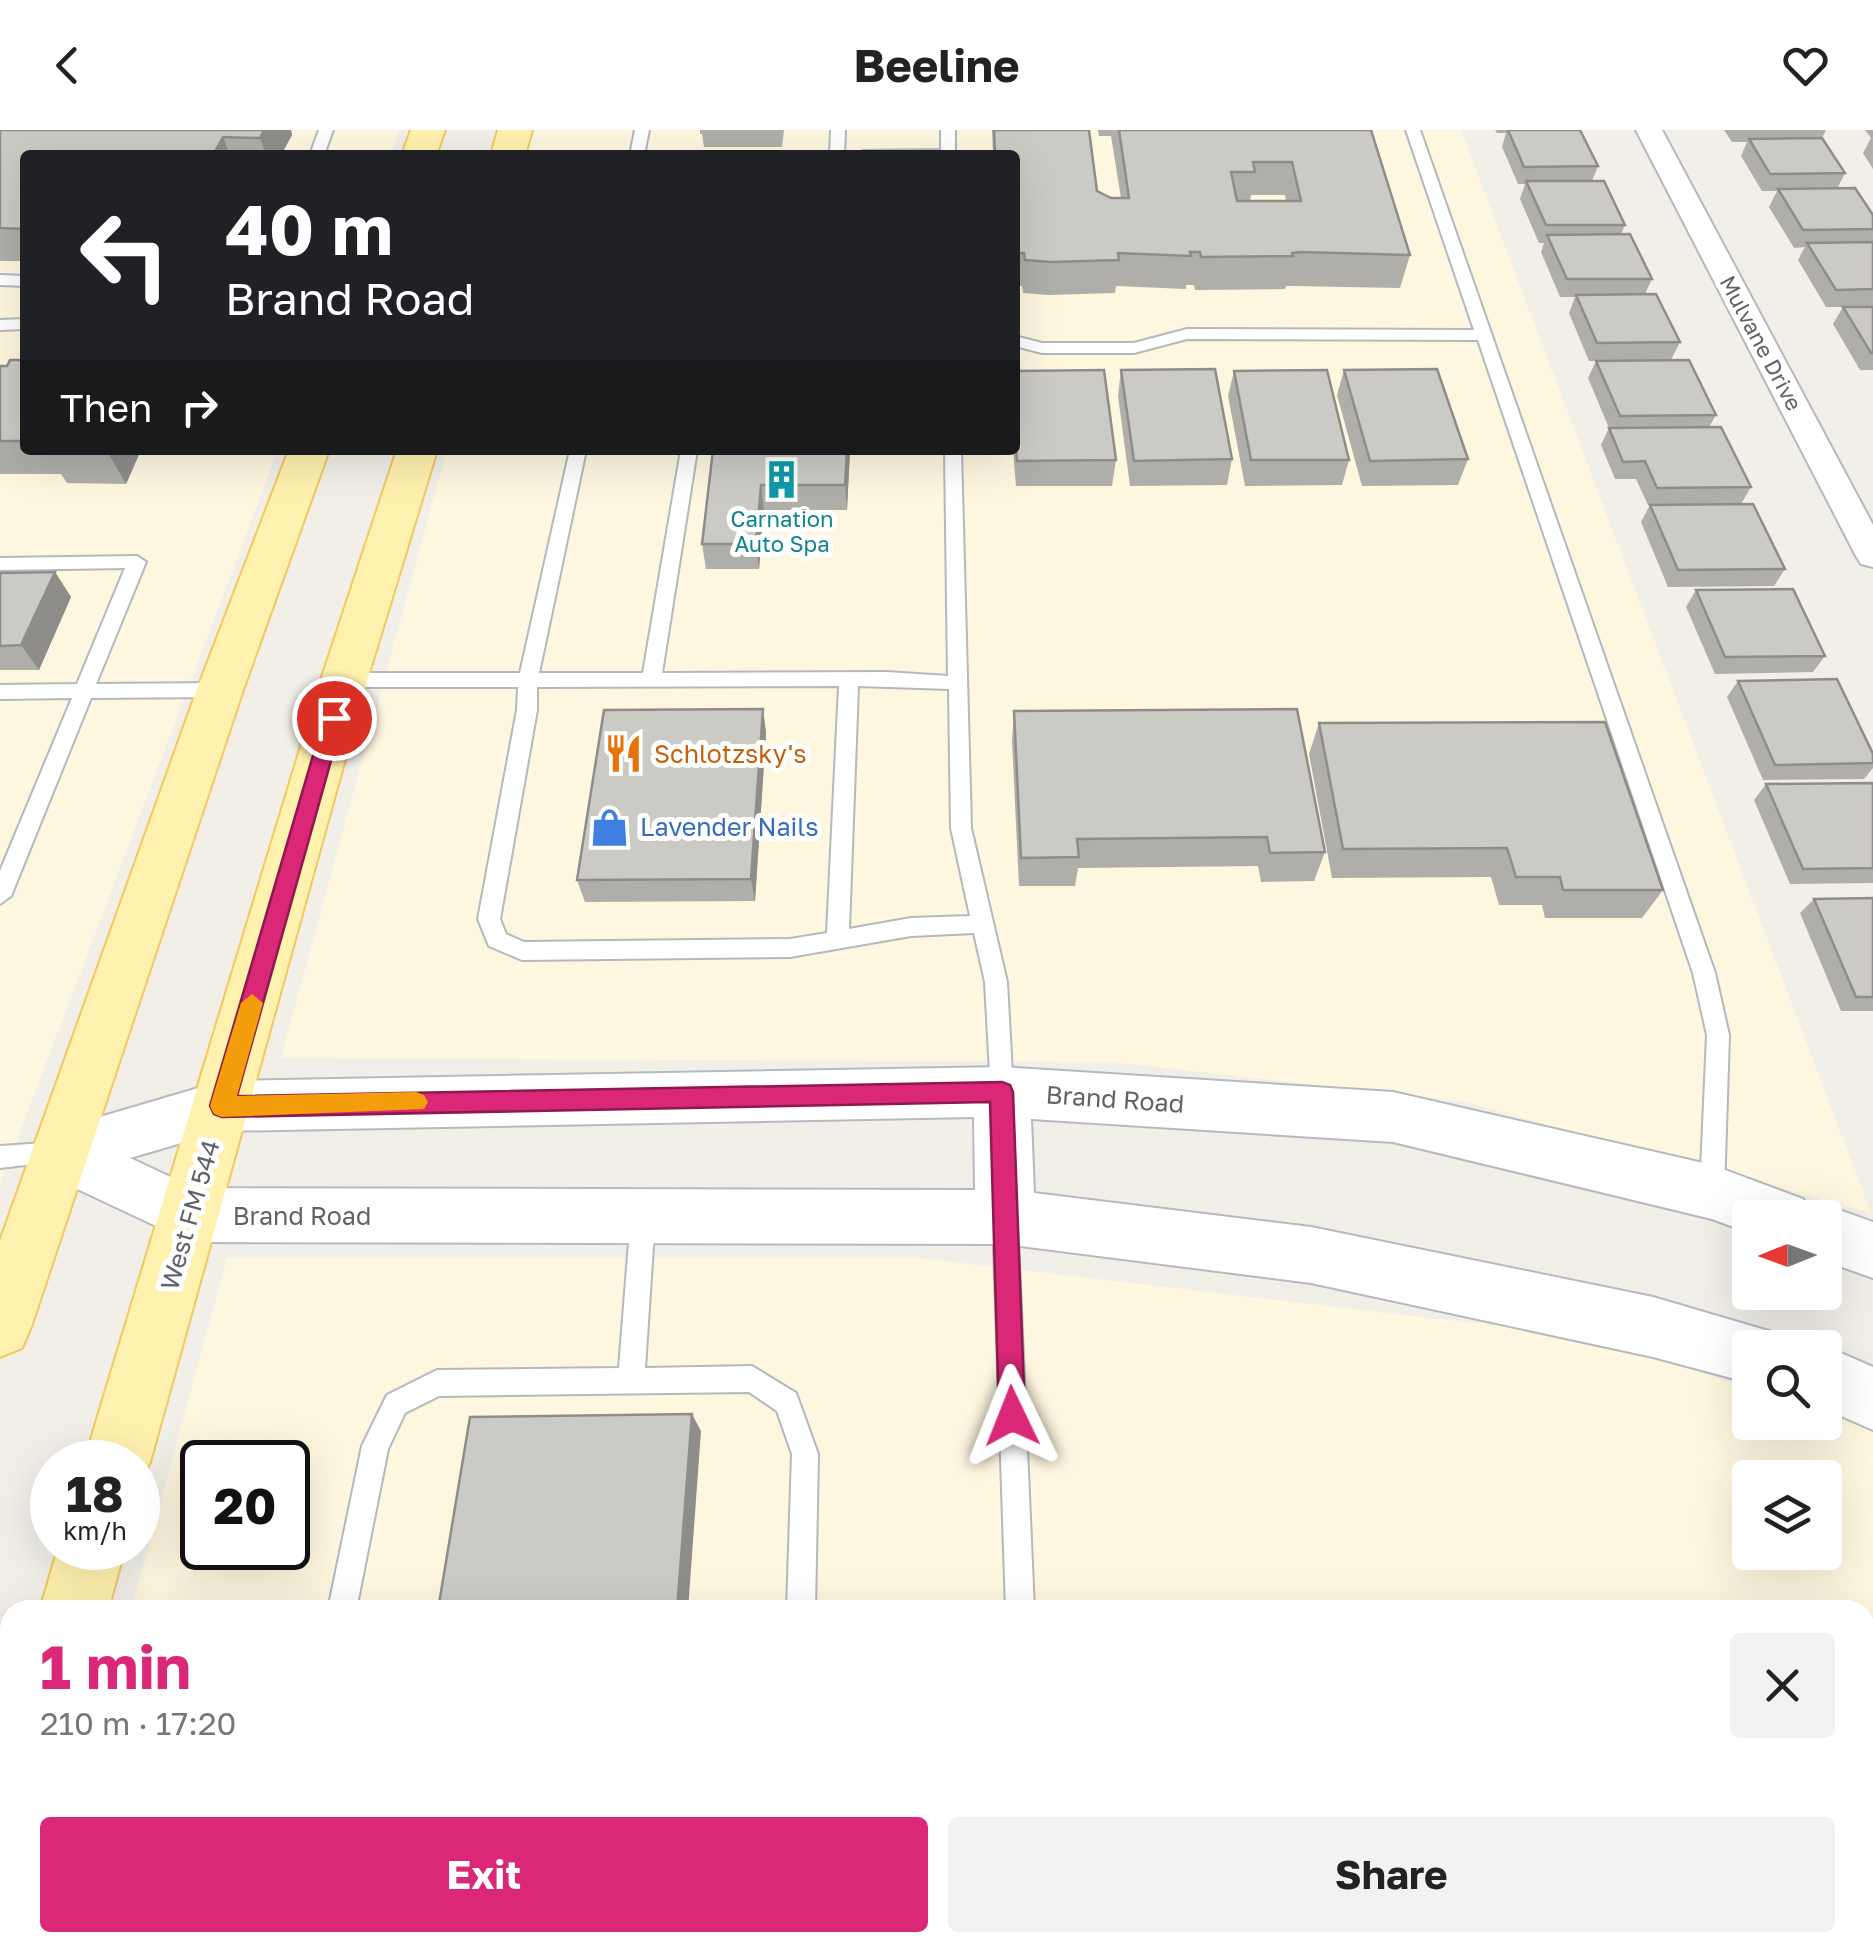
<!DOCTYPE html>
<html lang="en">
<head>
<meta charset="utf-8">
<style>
	:root { --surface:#fff; --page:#f2f2f2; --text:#222; --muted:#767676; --accent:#db2777 }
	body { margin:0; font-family:"Golos Text",sans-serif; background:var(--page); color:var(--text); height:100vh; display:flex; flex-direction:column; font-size:38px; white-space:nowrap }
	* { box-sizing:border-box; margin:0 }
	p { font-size:32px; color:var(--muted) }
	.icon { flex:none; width:55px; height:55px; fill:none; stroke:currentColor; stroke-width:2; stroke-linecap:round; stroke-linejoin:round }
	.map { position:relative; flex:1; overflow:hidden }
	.sheet { position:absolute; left:0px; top:1470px; width:1875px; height:352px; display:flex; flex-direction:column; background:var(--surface); border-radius:30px 30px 0 0; box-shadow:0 10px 40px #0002 }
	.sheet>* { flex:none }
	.guide { position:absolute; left:20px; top:20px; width:1000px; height:305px; border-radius:10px; box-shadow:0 10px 40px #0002; background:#202124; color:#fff; overflow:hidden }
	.needle { width:65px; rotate:269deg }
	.buttons { position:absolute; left:1732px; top:1070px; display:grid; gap:20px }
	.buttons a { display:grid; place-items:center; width:110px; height:110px; border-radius:10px; background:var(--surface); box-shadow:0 10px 40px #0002; font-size:50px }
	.speed { position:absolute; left:30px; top:1310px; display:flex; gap:20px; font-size:50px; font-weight:700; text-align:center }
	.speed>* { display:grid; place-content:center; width:130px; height:130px; border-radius:50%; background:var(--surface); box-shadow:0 10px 40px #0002; line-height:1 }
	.speed small { font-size:25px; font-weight:400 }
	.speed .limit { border:5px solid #111; border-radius:15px; background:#fff; color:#111 }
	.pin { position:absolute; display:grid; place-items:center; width:85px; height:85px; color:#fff; margin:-42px; border:5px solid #fff; border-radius:50%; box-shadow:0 2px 10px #0007 }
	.me { position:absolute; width:110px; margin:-55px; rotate:358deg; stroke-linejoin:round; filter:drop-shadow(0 0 8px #0008) }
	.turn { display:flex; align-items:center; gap:35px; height:210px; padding:0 40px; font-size:45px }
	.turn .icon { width:130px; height:130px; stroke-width:2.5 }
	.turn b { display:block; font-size:70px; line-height:85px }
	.then { display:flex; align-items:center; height:95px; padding:0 40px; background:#0003; gap:20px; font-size:38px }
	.round { display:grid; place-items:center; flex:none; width:105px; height:105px; border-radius:10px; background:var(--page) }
	.summary { display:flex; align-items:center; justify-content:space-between; height:170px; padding:0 40px }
	h1 { font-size:60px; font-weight:700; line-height:75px; color:var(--accent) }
	.button { display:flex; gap:20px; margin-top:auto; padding:20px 40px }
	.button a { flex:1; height:115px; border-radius:10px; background:var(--accent); color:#fff; font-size:40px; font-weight:700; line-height:115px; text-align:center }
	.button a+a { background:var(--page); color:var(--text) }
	header { display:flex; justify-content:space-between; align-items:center; height:130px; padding:0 40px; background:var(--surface); font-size:45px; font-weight:700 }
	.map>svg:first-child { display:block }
</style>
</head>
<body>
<header><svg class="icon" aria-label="back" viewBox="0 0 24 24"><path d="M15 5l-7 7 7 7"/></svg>Beeline<svg class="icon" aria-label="heart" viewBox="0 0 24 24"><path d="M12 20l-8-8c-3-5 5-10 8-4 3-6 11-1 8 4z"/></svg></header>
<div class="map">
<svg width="1873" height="1822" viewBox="0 0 1873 1822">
	<rect width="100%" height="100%" fill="#f1efe8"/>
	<path fill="#fef7e0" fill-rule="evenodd" d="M0,0H399L390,25H25V320H278L0,1055Z
		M534,0H1461L1871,1083L1461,971L1112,932L281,928L447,320H1015V25H527Z
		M227,1128H919L1593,1207L1750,1259V1292H1825V1283L1873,1299V1822H38L40,1812H1865V1480H131ZM202,1332H288V1418H202ZM1750,1348H1825V1422H1750Z"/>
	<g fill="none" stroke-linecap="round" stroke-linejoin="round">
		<defs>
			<path id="service" d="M319,0H333L324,25H310Z
				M635,0H649L644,25H630Z
				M831,0H845L844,25H830Z
				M941,0H955V25H856L863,21L941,20Z
				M1406,0H1420L1715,843L1729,905L1724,1062L1720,1070L1712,1073L1704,1070L1700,1062L1707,905L1693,843L1478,210L1187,209L1134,223H1042L1015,216V206L1042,213H1134L1187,199L1474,200Z
				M0,145L25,146V156L0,155Z
				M25,189V199L0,200V190Z
				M570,320H586L539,543H643L681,320H697L662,543L887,542L948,546L945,320H961L971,698L1007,852L1013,962L1010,969L1002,972L994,969L991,962L985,852L974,803L911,806L790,827L522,830L489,816L478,789L517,580L518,557H344L335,550L344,543H520ZM839,556L827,803L790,809L524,812L506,804L500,789L537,580V557ZM858,556L949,559L951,698L970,786L911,788L849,799Z
				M137,426L146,432L96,554L220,553L230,560L220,567L91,568L11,766L0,774V741L72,568L0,569V555L77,554L125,438L0,440V428Z
				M59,1012L67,1016L71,1023L67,1030L0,1038V1016Z
				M643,1076L652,1079L655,1087L645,1238L752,1236L796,1263L818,1324L815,1480H787L792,1324L777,1281L749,1262L439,1266L405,1283L388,1319L356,1480H328L362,1316L387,1265L437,1240L619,1238L631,1087L634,1079Z
				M1005,1076L1014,1079L1017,1087L1034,1480H1006L993,1087L996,1079Z
				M258,1812H290L288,1822H256Z
				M777,1812H809V1822H777Z
				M1019,1812H1051V1822H1019Z"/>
			<path id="minor" d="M1636,0H1662L1873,395V437L1861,434L1856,426Z"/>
			<path id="secondary" d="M1002,937L1393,962L1712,1035L1803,1069L1809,1082L1825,1075L1873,1092V1148L1825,1131V1088H1750V1103L1712,1089L1393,1012L1031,989L1034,1063L1311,1097L1653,1167L1772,1202L1779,1218H1750V1253L1653,1227L1311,1153L1005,1114L190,1112L39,1041L30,1023L39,1005L222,951ZM974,987L975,1060L194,1058L130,1028L222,1001Z
				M1825,1216L1873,1237V1300L1825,1279V1218H1822Z"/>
			<path id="primary" d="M411,0H445L436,25H402Z
				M498,0H532L525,25H491Z
				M289,320H329L243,560L31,1197L22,1218L0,1227V1111L197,560Z
				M397,320H437L367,550L150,1332L138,1356V1332H84L321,550Z
				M58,1418H125L108,1480H40Z
				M10,1662V1766L0,1770V1666Z"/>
		</defs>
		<use href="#service" stroke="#b5b8bc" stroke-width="4"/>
		<use href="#minor" stroke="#b5b8bc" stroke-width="4"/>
		<use href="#secondary" stroke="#b6babf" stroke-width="4"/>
		<use href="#primary" stroke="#f2c960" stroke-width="4"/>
		<use href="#service" fill="#fff" fill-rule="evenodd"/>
		<use href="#minor" fill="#fff" fill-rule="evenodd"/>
		<use href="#secondary" fill="#fff" fill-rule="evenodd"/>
		<use href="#primary" fill="#fff2af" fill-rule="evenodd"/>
	</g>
	<path fill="#afaea9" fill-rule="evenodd" d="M0,0H291L292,5L281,25H25V131H0Z
		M700,0H784L782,17H704L702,4H700Z
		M992,0H1089L1097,61L1111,68H1121L1111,6H1099L1098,0H1371L1410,125L1400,158L1293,156H1286L1285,159L1195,160L1194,155H1186V159L1116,156L1115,163L1048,165L1023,163L1022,156H1015V25H993ZM1251,65H1285L1286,71H1250Z
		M1495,0H1580L1598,36L1592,51L1625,95L1621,104L1652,149L1645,164L1680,212L1671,230L1589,231L1569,183L1575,167H1560L1541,122L1544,113H1539L1520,69L1525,54H1518L1502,17L1506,3H1497Z
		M1724,0H1826L1822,8L1845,43L1837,59L1873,85V240H1860L1833,194L1843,177H1826L1798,130L1805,117L1794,118L1769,77L1777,61H1762L1741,26L1747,12H1732Z
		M1865,0H1873V39L1863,23L1871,8Z
		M25,230V320H141L126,354L67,353L61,344H0V236H7Z
		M1596,231L1716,285L1709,297L1751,357L1741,374L1785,439L1774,456L1668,457L1641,392L1650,375H1648L1636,349H1615L1601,315L1609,298L1588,248Z
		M1121,240L1232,329L1227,355L1130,356L1118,266Z
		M1344,240L1468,329L1458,355L1362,356L1337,265Z
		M1015,241L1116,330L1112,356H1016L1013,320H1015Z
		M1234,241L1349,330L1342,355L1245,356L1228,266Z
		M713,320H850L847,380H764L759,439H706L702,414Z
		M55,442L71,467L39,540H0V443Z
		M1696,460L1825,526L1813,542L1715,544L1686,477Z
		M1738,551L1873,624V638L1864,649L1763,650L1727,567Z
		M763,579L766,603L755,771L585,772L577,750Z
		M1014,581L1325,722L1314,751L1261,752L1258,736L1078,738L1075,756H1019L1012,611Z
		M1319,593L1663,760L1642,788H1545L1542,775H1499L1491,747L1332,748L1309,624Z
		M1873,653V753L1790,754L1754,670L1766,654Z
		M1873,768V881H1841L1800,783L1814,769Z"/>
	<path fill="#8f8d8a" d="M264,0H291L292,5L281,25H266L260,8Z
		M223,7L230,25H213Z
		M107,320H141L126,354L107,321Z
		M847,320H850L847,380L845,355Z
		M761,355L764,380L759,439L756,414Z
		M55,442L71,467L39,540L21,515Z
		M763,579L766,603L755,771L751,749Z
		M692,1284L701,1301L688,1480H677Z"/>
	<path fill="#cccac5" stroke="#8f8d8a" stroke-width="2.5" fill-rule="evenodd" d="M0,0H264L260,8L223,7L213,25H25V99L0,98Z
		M994,0H1089L1097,61L1111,68H1129L1119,0H1371L1410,125L1300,122L1292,123L1293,126L1201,127L1200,122H1190L1191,126L1118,123L1119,130L1051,132L1025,130L1024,123H1015V25H1005V22H995ZM1253,32H1292L1301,71H1237L1231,42H1255Z
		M1508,0H1580L1598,36L1524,37Z
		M1822,8L1845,43L1770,44L1749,9Z
		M1526,51H1604L1625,95H1546Z
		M1855,58L1873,85V99L1803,100L1778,59Z
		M1630,104L1652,149H1567L1547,105Z
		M1873,112V159L1836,160L1807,113Z
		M1656,164L1680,212L1597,213L1576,165Z
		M1843,177H1873V223H1871Z
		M10,230H25V311H0V236H7Z
		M1689,230L1716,285L1620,286L1596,231Z
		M1215,239L1232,329L1134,331L1121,240Z
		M1437,239L1468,329L1370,331L1344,240Z
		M1104,240L1116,330L1017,331L1015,302V241Z
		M1327,240L1349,330H1251L1234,241Z
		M1721,297L1751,357L1657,358L1645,331L1623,332L1609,298Z
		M47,320H107L47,321Z
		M713,320H847L845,355H761L756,414H702Z
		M1753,374L1785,439L1678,440L1650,375Z
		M55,442L21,515L0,516V443Z
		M1793,459L1825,526L1725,527L1696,460Z
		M1837,549L1873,624V633L1775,635L1738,551Z
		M763,579L751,749L577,750L604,580Z
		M1297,579L1325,722L1270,723L1267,707L1077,709L1079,727L1021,728L1014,581Z
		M1605,592L1663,760H1563L1560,747H1516L1507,718L1343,719L1319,593Z
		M1873,653V738L1803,739L1766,654Z
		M1873,768V867H1856L1814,769Z
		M692,1284L677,1480H438L470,1287Z"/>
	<path fill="#db2777" stroke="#8e194d" stroke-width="2.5" d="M334,581L343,588L237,966L1002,952L1010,955L1013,962L1025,1286L1021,1295L1012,1299L1002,1295L999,1286L990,972L222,987L214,984L210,976L324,588Z"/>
	<path fill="#f59e0b" d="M252,864L263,873L237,966L416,962L424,965L428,972L424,979L222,987L214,984L210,976L241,873Z"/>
	<defs>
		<symbol id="building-bare" viewBox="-9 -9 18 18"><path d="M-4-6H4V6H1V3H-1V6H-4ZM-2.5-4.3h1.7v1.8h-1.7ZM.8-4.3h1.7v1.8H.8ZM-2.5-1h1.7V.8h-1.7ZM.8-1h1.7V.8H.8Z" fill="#0f9aa8" stroke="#fff" stroke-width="2.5" paint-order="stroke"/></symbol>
		<symbol id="restaurant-bare" viewBox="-9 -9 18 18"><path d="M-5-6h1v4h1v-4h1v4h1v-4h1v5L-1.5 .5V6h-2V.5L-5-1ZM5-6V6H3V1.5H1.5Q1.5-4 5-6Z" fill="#e8710a" stroke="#fff" stroke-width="2.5" paint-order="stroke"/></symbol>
		<symbol id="shop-bare" viewBox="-9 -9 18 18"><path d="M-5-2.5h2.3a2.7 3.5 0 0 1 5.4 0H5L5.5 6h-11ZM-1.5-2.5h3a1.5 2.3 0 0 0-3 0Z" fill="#3f7fe0" stroke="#fff" stroke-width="2.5" paint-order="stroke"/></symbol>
	</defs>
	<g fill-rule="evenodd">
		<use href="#building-bare" x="754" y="322" width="55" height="55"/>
		<use href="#restaurant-bare" x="596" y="596" width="55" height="55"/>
		<use href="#shop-bare" x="582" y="670" width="55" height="55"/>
	</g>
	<g text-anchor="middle" stroke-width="10" stroke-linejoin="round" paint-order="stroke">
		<g font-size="22" fill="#5f6368" stroke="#fff">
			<text transform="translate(1761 213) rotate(62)" y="8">Mulvane Drive</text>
		</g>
		<g font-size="22" fill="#0d838f" stroke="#fff">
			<text x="782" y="397">Carnation<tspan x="782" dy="25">Auto Spa</tspan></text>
		</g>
		<g font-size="25" fill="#c56008" stroke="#fff" text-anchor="start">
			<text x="654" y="633">Schlotzsky's</text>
		</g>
		<g font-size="25" fill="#366cbe" stroke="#fff" text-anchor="start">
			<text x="640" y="706">Lavender Nails</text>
		</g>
		<g font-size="25" fill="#5f6368" stroke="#fff">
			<text transform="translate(1115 969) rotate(4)" y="9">Brand Road</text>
			<text transform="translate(190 1085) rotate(-74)" y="9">West FM 544</text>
			<text x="302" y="1095">Brand Road</text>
		</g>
	</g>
</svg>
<div class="buttons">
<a><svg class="needle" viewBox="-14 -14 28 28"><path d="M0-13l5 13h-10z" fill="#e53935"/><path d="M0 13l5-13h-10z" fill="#767676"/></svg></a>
<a><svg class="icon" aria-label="search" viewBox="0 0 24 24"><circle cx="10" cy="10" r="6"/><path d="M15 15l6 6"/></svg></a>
<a><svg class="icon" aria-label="layers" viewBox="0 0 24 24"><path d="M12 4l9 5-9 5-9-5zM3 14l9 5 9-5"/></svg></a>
</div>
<div class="speed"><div>18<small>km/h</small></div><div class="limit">20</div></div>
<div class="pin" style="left:334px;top:588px;background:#d93025"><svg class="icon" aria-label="arrive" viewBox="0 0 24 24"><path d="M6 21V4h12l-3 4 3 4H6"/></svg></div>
<svg class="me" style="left:1012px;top:1286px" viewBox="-20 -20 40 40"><path d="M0-17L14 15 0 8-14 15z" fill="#db2777" stroke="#fff" stroke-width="4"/></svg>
<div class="guide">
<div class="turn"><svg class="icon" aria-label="left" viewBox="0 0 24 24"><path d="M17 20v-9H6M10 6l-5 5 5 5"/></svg><div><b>40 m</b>Brand Road</div></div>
<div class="then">Then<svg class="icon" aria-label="right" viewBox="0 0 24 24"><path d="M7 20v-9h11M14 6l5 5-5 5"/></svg></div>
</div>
<section class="sheet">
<div class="summary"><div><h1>1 min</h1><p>210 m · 17:20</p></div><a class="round"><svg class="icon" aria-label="close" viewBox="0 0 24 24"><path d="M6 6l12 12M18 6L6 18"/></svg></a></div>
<div class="button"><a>Exit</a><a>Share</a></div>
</section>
</div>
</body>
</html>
